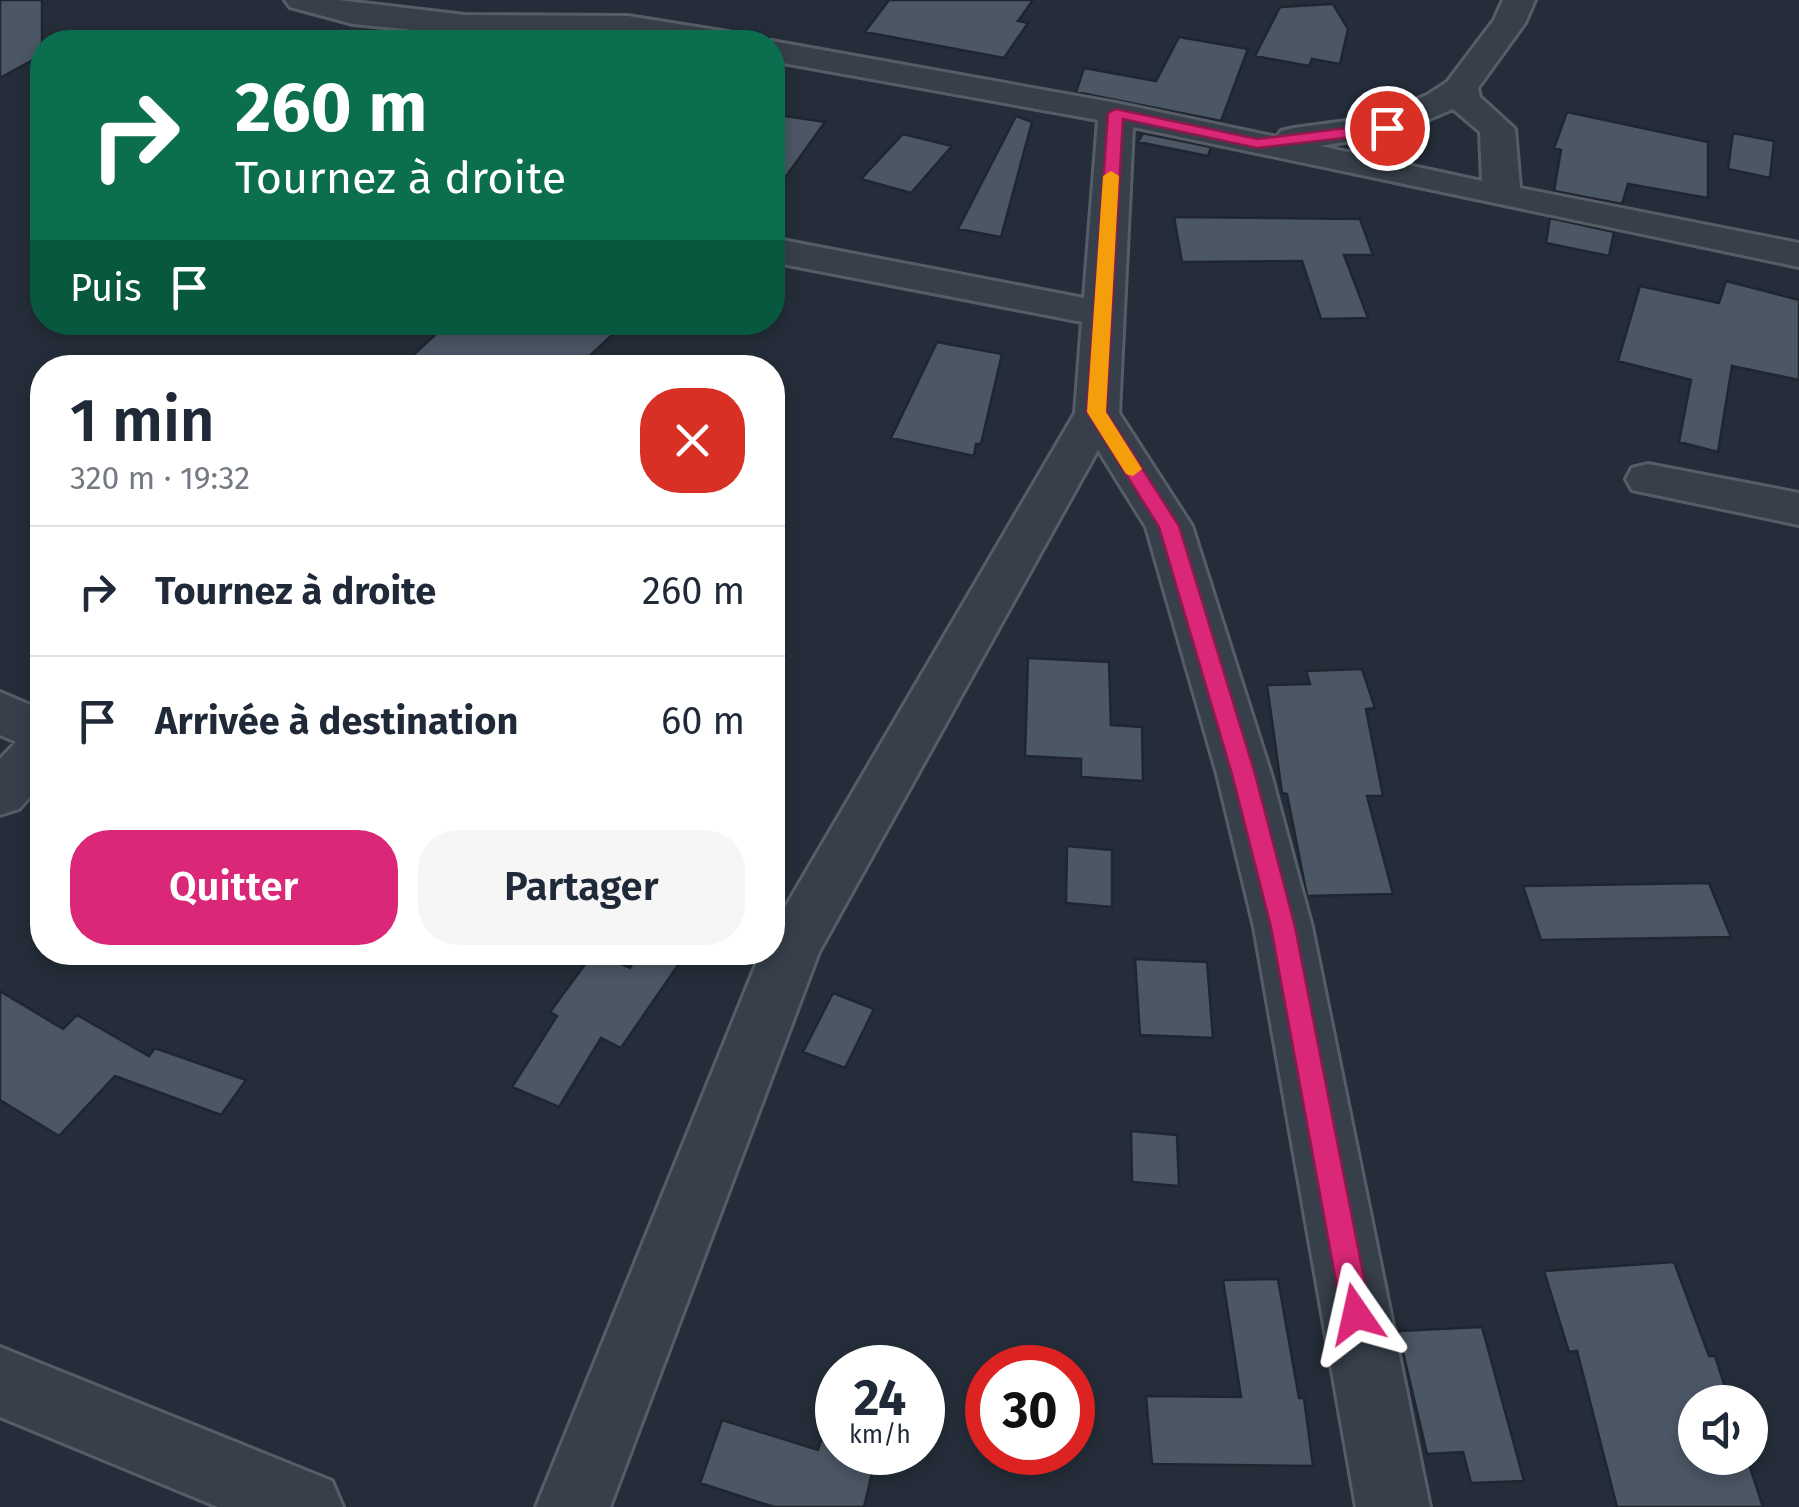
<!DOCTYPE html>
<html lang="fr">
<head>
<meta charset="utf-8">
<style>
	:root { --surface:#fff; --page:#f6f6f7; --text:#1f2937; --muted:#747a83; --line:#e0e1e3; --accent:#db2777 }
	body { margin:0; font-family:"Fira Sans",sans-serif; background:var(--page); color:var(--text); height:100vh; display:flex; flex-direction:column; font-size:38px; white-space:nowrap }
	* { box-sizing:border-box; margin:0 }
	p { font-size:32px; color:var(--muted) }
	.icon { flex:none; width:55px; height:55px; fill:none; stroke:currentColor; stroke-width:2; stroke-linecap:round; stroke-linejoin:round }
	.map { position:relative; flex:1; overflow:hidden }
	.details { position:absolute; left:30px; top:355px; width:755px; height:610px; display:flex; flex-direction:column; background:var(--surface); border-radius:40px; box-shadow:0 5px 15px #0003 }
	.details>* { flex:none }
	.guide { position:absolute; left:30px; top:30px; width:755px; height:305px; border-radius:40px; box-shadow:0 5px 15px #0003; background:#0b6e4f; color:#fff; overflow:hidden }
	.buttons { position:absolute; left:1678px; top:1385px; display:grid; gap:20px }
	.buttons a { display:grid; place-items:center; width:90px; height:90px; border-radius:50%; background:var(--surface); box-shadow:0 5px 15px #0003; font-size:50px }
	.speed { position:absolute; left:815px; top:1345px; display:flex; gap:20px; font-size:50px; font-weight:700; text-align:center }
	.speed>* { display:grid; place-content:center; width:130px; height:130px; border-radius:50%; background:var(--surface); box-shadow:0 5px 15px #0003; line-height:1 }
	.speed small { font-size:25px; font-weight:400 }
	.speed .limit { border:15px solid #d22; background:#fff; color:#111 }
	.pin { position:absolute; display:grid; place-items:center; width:85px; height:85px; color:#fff; margin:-42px; border:5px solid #fff; border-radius:50%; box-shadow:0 2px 10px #0007 }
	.me { position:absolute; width:110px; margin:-55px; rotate:349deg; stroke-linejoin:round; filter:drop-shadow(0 0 8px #0008) }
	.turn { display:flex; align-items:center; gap:35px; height:210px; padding:0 40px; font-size:45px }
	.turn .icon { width:130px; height:130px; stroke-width:2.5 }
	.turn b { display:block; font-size:70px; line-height:85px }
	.then { display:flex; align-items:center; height:95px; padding:0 40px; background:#0003; gap:20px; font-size:38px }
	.round { display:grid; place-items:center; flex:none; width:105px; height:105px; border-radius:40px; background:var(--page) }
	.summary { display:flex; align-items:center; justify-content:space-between; height:170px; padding:0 40px }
	h1 { font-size:60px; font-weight:600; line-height:75px }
	.action { display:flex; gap:20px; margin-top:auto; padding:20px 40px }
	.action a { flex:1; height:115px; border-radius:40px; background:var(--accent); color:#fff; font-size:40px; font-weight:600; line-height:115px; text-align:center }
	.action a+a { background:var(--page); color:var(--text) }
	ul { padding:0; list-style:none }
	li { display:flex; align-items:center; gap:30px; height:130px; padding:0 40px; border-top:2px solid var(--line) }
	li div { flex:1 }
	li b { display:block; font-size:38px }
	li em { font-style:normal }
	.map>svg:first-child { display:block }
</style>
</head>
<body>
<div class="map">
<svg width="1799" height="1507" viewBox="0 0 1799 1507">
	<rect width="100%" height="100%" fill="#242d39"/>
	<path fill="#4c5765" stroke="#1f2630" stroke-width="2.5" d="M0,0H42V55L0,78Z
		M889,0H1033L1018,21L1028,23L1004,58L865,32Z
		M1333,4L1348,29L1340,64L1312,59L1309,66L1255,56L1280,7Z
		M1179,37L1248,49L1221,121L1076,92L1084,68L1156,81Z
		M1567,112L1708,142V198L1628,184L1622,204L1554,191L1561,150L1554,148Z
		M772,114L825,122L772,196Z
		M1016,116L1032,122L1001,237L958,229Z
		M1137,132L1211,147L1208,156L1138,142L1142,135Z
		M1733,133L1774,141L1770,178L1728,169Z
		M903,134L952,146L911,193L861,179Z
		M1174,217L1360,219L1373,255H1344L1368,318L1321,319L1302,261L1182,262Z
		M1550,218L1614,232L1609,256L1546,243Z
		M1726,281L1799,300V380L1732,366L1718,452L1679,442L1691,380L1618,361L1640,286L1719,303Z
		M449,322H562L613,334L577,368H399Z
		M937,342L1002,354L981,444H976L974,456L891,438Z
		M1028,658L1109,662L1111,725L1142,727L1143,781L1081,777V759L1025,756Z
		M1362,669L1375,708L1366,709L1383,796H1367L1393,894L1307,896L1287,794L1282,793L1267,685L1310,684L1306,671Z
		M1067,846L1112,850V907L1066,903Z
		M1709,883L1731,937L1541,940L1523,886Z
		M594,952L630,968L639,952H687L621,1048L601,1038L559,1107L512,1087L557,1016L550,1012Z
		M1135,959L1207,962L1213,1038L1140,1035Z
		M0,991L63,1029L77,1015L149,1056L155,1048L246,1080L221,1115L115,1076L59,1136L0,1100Z
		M833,993L874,1009L845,1068L803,1052Z
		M1131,1131L1177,1135L1179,1186L1132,1182Z
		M1674,1262L1709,1356H1715L1730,1402H1695V1458H1747L1763,1507H1617L1577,1351L1569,1352L1544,1271Z
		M1278,1279L1299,1398H1304L1313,1466L1152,1464L1146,1396L1241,1397L1223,1280Z
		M1482,1327L1524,1481L1471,1483L1463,1452L1427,1454L1398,1331Z
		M722,1420L818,1450L821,1440L838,1445V1452L876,1456L864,1507H774L700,1483Z"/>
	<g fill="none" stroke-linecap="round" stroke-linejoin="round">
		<defs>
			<path id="minor" d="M285,0H338L465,15L628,16L728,32L740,35L744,42H670L628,36L465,35L353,24L290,7Z
				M1503,0H1535L1525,23L1478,88L1480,97L1515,129L1520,188L1799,243V267L1133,127L1119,413L1192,526L1271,774L1312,927L1430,1507H1356L1254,927L1217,774L1146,527L1098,450L819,952L610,1507H536L761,952H772L773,928L1075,413L1082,322L772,262V238L1084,298L1098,120L772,61V42H766L772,41L1116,103L1277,137L1281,131L1294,128L1376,117L1427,95L1447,82L1494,20ZM1453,109L1480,132L1482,181L1320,146L1394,134Z
				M1648,464L1799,493V525L1632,490L1626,479L1632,468Z
				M0,692L42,710V783L19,809L0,815V759L16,742L0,735Z
				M0,1347L332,1481L343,1507H218L0,1417Z"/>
		</defs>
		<use href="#minor" stroke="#565d67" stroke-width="6"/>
		<use href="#minor" fill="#373f4a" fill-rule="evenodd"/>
	</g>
	<path fill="#db2777" stroke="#8e194d" stroke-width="2.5" d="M1116,109L1257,139L1387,123L1395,128L1387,133L1257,148L1123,119L1106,412L1179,526L1255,774L1295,927L1371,1314L1367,1324L1356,1328L1346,1324L1342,1314L1271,927L1232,774L1159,527L1087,412L1108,113Z"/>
	<path fill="#f59e0b" d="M1111,171L1119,176L1106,412L1142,469L1133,476L1126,474L1087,412L1103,176Z"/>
</svg>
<div class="buttons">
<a><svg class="icon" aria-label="sound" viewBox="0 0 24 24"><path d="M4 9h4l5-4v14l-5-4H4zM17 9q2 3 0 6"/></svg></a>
</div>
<div class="speed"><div>24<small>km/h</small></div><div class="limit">30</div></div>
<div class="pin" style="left:1387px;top:128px;background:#d93025"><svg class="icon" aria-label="arrive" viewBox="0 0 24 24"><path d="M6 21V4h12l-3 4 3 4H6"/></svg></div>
<svg class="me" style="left:1356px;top:1314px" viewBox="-20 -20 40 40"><path d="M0-17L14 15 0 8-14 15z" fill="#db2777" stroke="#fff" stroke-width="4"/></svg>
<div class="guide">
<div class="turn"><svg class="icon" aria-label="right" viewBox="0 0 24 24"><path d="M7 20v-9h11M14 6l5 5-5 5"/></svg><div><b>260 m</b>Tournez à droite</div></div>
<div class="then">Puis<svg class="icon" aria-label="arrive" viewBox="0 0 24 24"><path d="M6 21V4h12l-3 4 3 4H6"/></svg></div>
</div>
<section class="details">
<div class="summary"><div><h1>1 min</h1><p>320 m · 19:32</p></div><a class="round" style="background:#d93025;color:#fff"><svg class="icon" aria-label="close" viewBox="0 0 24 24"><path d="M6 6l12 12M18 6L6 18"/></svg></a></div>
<ul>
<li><svg class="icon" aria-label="right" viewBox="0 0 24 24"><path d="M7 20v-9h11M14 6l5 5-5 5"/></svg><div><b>Tournez à droite</b></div><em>260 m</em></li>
<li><svg class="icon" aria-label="arrive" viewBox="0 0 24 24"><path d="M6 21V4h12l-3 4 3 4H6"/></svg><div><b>Arrivée à destination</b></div><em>60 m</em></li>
</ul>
<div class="action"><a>Quitter</a><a>Partager</a></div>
</section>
</div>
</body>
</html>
